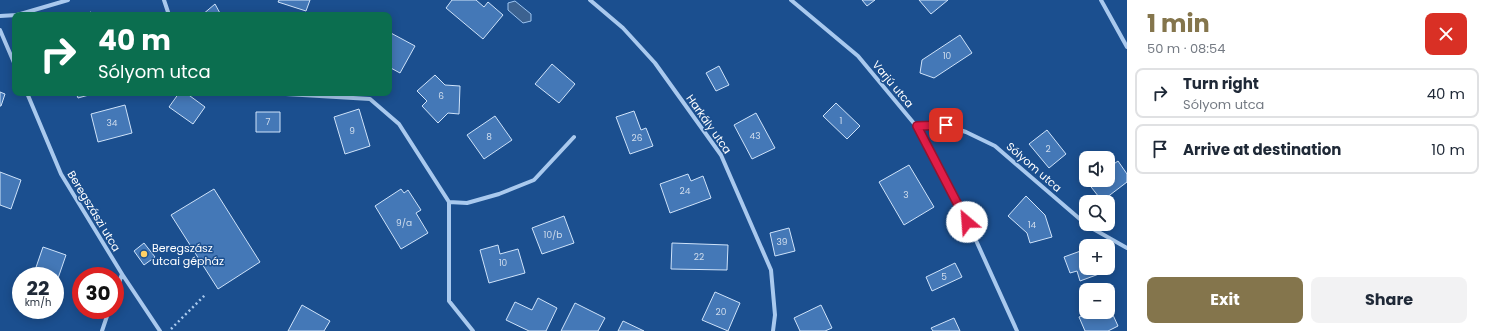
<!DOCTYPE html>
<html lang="en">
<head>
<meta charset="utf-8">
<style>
	:root { --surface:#fff; --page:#f2f2f3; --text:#1f2937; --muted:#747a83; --line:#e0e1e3; --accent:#84754c }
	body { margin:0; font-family:Poppins,sans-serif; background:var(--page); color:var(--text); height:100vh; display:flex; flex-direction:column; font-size:15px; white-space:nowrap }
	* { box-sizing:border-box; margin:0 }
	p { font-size:13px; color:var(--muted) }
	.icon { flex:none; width:22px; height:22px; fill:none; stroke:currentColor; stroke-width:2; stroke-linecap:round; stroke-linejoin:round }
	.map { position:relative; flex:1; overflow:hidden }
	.panel { display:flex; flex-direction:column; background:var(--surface); width:360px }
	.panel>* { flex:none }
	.top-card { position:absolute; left:12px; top:12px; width:380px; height:84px; border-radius:8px; box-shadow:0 2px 10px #0003; background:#0b6e4f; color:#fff; overflow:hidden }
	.controls { position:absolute; left:1079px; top:151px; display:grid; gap:8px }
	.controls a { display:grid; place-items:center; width:36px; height:36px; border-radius:8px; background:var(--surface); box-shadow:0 2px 10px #0003; font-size:20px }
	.speed { position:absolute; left:12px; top:267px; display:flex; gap:8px; font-size:20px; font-weight:700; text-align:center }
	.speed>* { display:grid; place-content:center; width:52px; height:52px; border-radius:50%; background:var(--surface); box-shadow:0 2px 10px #0003; line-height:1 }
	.speed small { font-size:10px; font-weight:400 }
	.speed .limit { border:6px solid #d22; background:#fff; color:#111 }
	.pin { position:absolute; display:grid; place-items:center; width:34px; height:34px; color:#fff; margin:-17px; border-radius:8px; box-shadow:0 2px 6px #0006 }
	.me { position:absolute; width:44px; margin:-22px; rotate:333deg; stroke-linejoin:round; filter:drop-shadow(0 0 3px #0008) }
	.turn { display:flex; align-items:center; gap:14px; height:84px; padding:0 20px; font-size:18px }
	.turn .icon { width:52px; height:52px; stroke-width:2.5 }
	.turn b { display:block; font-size:28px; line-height:34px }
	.round { display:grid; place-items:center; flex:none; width:42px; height:42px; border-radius:8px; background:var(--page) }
	.head { display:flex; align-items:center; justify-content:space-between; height:68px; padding:0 20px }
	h1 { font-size:24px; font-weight:700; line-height:30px; color:var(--accent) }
	.action { display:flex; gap:8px; margin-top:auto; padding:8px 20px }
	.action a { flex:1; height:46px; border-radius:8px; background:var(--accent); color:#fff; font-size:16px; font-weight:700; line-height:46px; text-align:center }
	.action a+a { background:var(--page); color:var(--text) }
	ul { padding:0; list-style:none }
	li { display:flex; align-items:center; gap:12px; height:50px; margin:0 8px 6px; padding:0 12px; border:2px solid var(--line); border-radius:8px }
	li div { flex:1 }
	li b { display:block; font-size:15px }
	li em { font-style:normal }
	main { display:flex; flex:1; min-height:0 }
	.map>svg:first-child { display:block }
</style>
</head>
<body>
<main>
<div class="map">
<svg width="1127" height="331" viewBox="0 0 1127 331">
	<rect width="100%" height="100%" fill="#1b4f8f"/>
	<path fill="#3c6290" stroke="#9cc4f0" d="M515,1L531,14V21L523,23L508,10V3Z"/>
	<path fill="#4478b7" stroke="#cfe3fa" d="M279,0H310L306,11L278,2Z
		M452,0H476L484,7L488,2L503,15L483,39L446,8Z
		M862,0H875L867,6Z
		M919,0H948L931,14Z
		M215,4L221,15H202Z
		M91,12L92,15H83Z
		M389,32L415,46L400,73L389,67Z
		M960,35L972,53L934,78L920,73L922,60Z
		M552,64L575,84L559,103L535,84Z
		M719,66L729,85L716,91L706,73Z
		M435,75L445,85L460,86L459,114L448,113L438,123L422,106L427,101L417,91Z
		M0,92L5,94L1,106H0Z
		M76,93H96L78,98Z
		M179,93H186L205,107L193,124L169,107Z
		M836,103L860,126L847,139L823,116Z
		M125,105L132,133L98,142L91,114Z
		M359,109L370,146L345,154L334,117Z
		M634,111L641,130L646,128L653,146L630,154L616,117Z
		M256,112H280V132H256Z
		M756,113L775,148L752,159L734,125Z
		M495,116L512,140L484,159L467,135Z
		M1047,130L1066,154L1049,168L1029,144Z
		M1118,161L1127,174V182L1102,201L1088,183L1092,180H1108V168Z
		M909,165L934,207L904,225L879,182Z
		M0,172L21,180L11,209L0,205Z
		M688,174L691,181L703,176L711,198L670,213L660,184Z
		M214,189L260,262L218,289L171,215Z
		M401,189L404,193L408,190L421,210L416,213L428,233L401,249L375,206Z
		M1026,196L1045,215L1052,237L1030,243L1027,233L1008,216Z
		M564,216L574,243L542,254L532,228Z
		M789,228L795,251L775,256L770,233Z
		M144,243L155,257L144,265L134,251Z
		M672,243L728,245L727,270L671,269Z
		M498,245L500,254L518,249L525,273L489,283L480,250Z
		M43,247L66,255L55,287V276H33Z
		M1086,249V268H1096L1099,274L1080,281L1077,271L1070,273L1064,257Z
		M955,263L962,277L932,291L926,277Z
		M715,292L740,303L728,331L702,320Z
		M538,298L557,308L546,331H529L506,320L515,302L532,310Z
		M575,303L605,318L598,331H561Z
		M1108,304L1118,326L1108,331H1085L1079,317L1089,312H1108Z
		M302,305L330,321L324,331H288Z
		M821,305L832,328L825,331H800L794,318Z
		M954,318L960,331H933L931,328Z
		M623,321L644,331H618Z"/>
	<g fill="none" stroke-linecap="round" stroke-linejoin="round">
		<path stroke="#a9c9ee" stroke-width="2.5" stroke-dasharray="2 3" stroke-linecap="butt" d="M171,329L205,295"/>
		<path stroke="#a9c9ee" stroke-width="4" d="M164,0L169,15
			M590,0L623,28L655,63L721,155L771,270L775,315L773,331
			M791,0L858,56L917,127L974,236L1017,331
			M1101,0L1127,47
			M0,16L17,15L68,0
			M0,30L15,65
			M27,93L61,174L122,274L160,331
			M269,93L370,99L399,124L449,202V301L473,331
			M917,127L945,125L966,132L995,146L1088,226L1127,248
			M449,202L467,203L499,194L534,180L574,137
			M115,294L122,274
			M102,331L109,310"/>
	</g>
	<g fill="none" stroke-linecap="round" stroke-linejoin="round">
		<defs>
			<path id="route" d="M946,125L917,126L967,222"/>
		</defs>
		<use href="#route" stroke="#92132f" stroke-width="10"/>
		<use href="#route" stroke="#e11d48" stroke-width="7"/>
	</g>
	<circle fill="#ffd166" stroke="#1b4f8f" stroke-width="1.5" cx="144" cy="254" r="4"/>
	<g text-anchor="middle" stroke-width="3" stroke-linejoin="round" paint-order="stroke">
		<g font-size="9" fill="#d0dded">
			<text x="947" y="59">10</text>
			<text x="441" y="99">6</text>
			<text x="841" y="124">1</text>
			<text x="268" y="125">7</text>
			<text x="112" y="126">34</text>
			<text x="352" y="134">9</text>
			<text x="755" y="139">43</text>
			<text x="489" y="140">8</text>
			<text x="637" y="141">26</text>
			<text x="1048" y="152">2</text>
			<text x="685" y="194">24</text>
			<text x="906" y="198">3</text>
			<text x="404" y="226">9/a</text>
			<text x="1032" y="228">14</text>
			<text x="553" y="238">10/b</text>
			<text x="782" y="245">39</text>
			<text x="699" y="260">22</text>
			<text x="503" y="266">10</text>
			<text x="944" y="280">5</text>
			<text x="721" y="315">20</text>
		</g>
		<g font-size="11" fill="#fff" stroke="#1b4f8f">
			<text transform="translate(893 84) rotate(50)" y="4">Varjú utca</text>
			<text transform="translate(709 124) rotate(55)" y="4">Harkály utca</text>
			<text transform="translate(1034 167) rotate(41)" y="4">Sólyom utca</text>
			<text transform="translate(94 211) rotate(59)" y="4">Beregszászi utca</text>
		</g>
		<g font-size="11" fill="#fff" stroke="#1b4f8f" text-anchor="start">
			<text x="152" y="252">Beregszász<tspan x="152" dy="13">utcai gépház</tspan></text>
		</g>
	</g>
</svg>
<div class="controls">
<a><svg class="icon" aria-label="sound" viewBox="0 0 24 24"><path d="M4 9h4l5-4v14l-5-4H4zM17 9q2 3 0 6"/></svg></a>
<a><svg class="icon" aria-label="search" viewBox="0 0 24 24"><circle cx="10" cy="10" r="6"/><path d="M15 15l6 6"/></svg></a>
<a>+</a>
<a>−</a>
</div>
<div class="speed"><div>22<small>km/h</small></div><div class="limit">30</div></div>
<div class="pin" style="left:946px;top:125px;background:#d93025"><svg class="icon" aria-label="arrive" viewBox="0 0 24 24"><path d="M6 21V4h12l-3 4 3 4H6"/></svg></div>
<svg class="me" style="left:967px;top:222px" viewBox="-20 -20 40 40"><circle r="19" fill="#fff"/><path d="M0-13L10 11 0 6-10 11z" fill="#e11d48"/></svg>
<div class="top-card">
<div class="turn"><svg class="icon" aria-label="right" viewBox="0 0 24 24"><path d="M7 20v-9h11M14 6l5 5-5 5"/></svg><div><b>40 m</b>Sólyom utca</div></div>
</div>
</div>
<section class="panel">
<div class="head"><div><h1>1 min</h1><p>50 m · 08:54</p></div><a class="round" style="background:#d93025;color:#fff"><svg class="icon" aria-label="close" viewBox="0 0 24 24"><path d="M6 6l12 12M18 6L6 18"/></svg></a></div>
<ul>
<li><svg class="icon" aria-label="right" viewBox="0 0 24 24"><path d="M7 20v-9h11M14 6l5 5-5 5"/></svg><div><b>Turn right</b><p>Sólyom utca</p></div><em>40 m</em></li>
<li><svg class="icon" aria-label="arrive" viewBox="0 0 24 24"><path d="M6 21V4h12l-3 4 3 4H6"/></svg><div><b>Arrive at destination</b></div><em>10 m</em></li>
</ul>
<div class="action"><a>Exit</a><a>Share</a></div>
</section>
</main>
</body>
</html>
